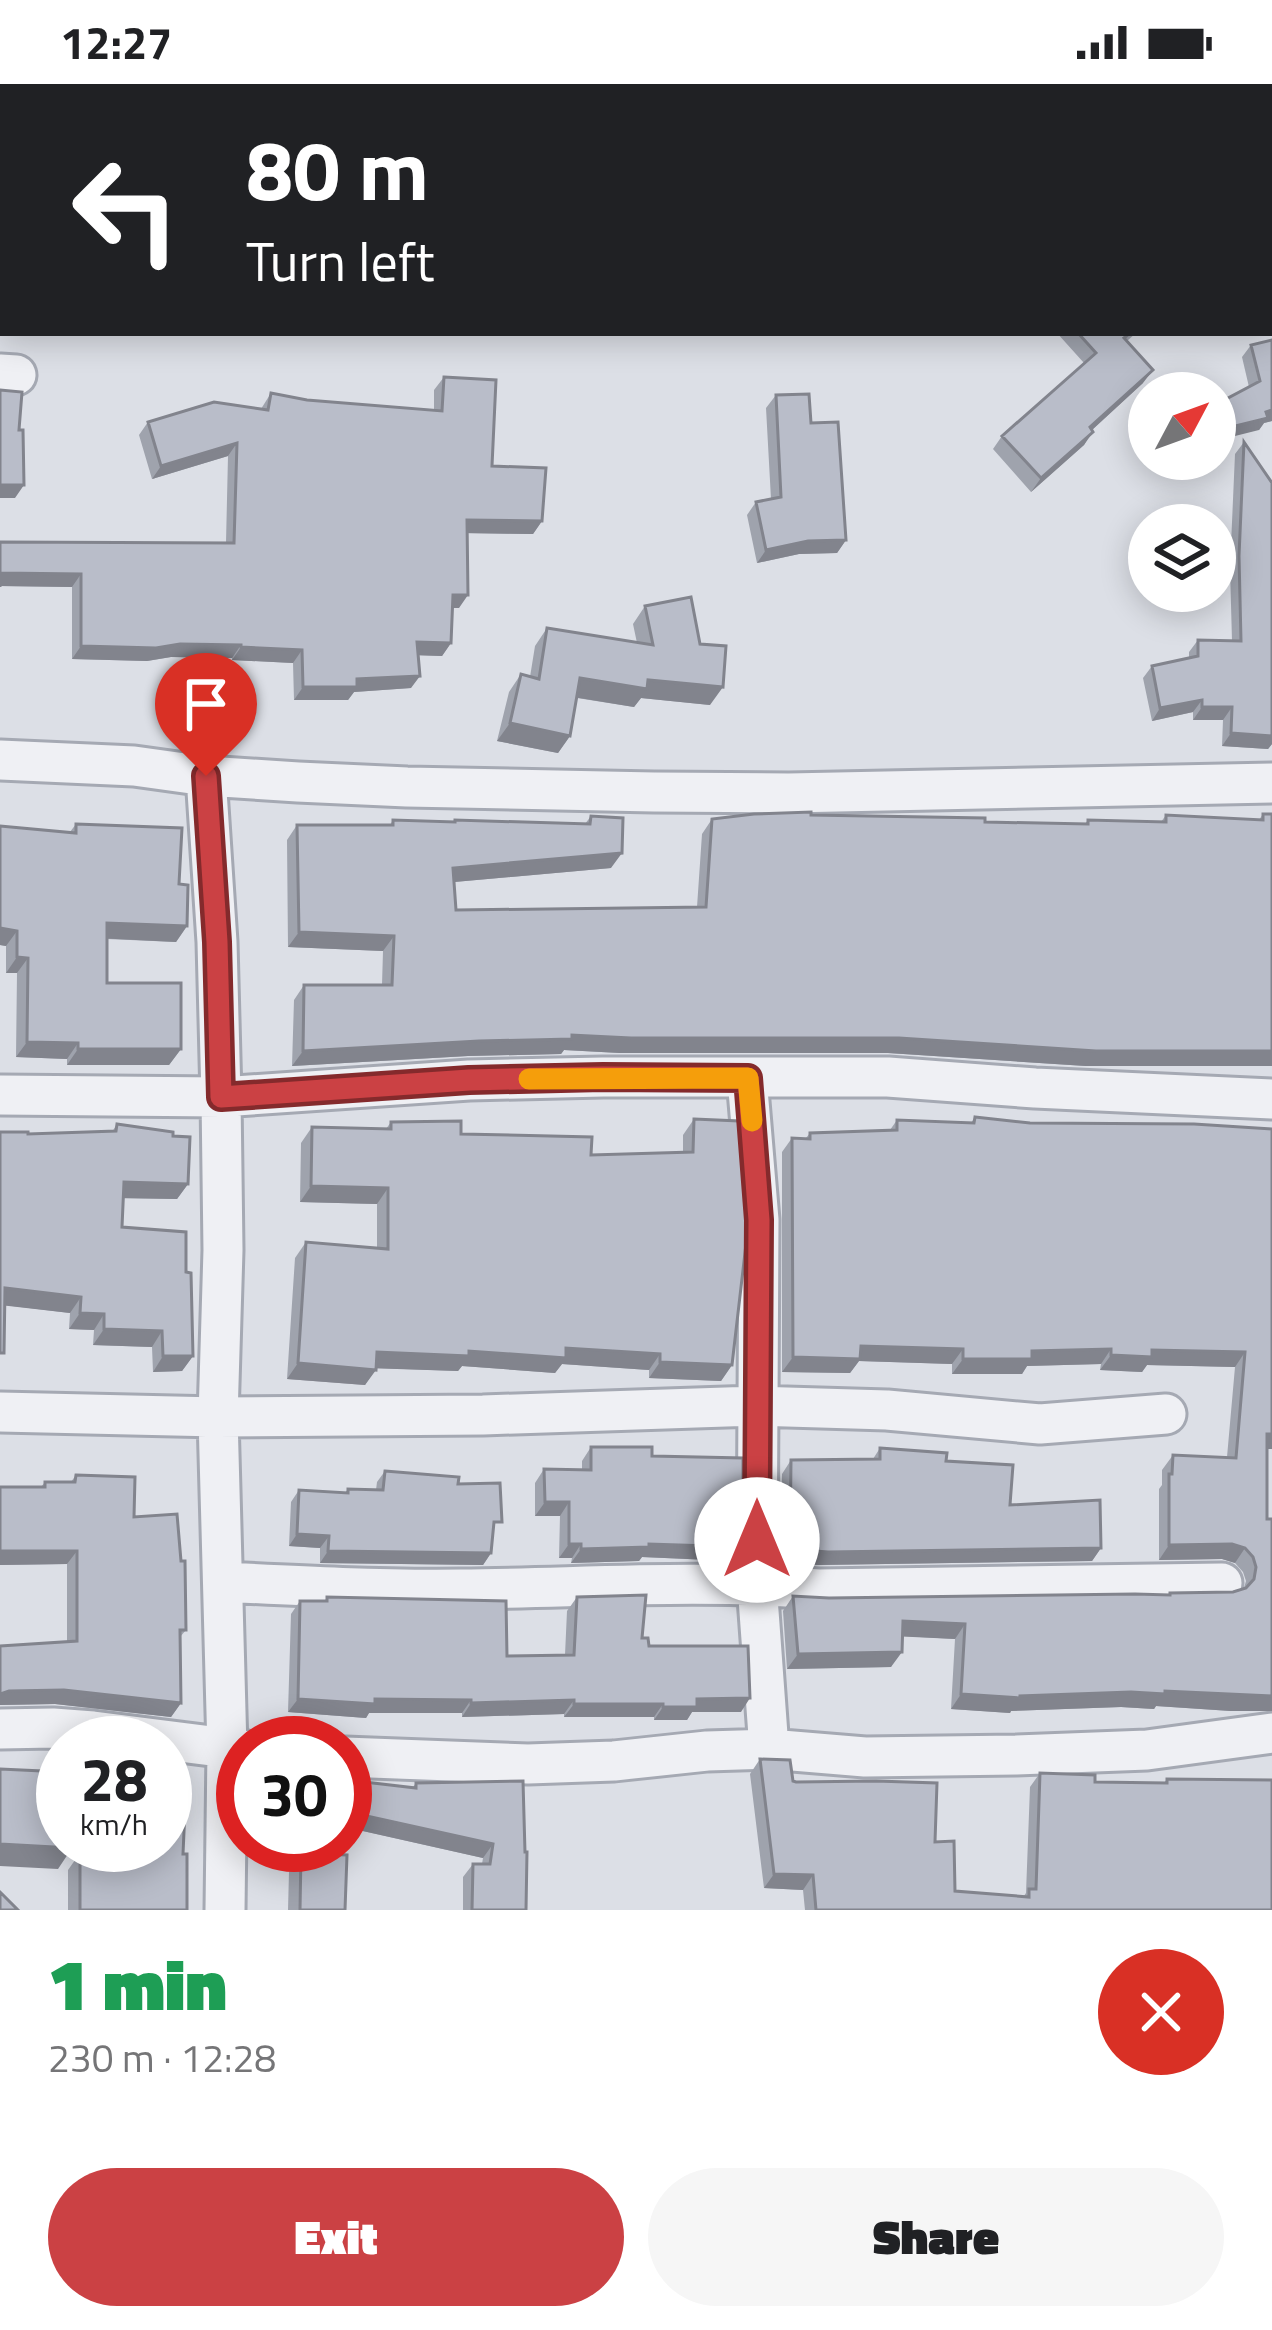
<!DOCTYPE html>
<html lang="en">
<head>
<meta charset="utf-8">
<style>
	:root { --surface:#fff; --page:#f6f6f6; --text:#202124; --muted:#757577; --accent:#cb4144 }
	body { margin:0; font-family:"Titillium Web",sans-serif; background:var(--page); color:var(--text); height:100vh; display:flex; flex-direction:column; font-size:45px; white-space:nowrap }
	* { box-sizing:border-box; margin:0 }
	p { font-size:39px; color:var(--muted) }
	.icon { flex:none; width:66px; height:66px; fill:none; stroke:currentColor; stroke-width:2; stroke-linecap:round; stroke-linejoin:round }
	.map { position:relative; height:1826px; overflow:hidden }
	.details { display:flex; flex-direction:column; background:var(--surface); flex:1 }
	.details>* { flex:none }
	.guide { position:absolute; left:0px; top:0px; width:1272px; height:252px; box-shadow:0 6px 30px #0003; background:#202124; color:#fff; overflow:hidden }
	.needle { width:78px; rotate:49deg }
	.fabs { position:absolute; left:1128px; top:288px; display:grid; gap:24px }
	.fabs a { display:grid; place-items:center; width:108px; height:108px; border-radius:50%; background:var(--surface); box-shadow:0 6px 30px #0003; font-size:60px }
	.speed { position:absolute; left:36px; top:1632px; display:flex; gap:24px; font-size:60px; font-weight:700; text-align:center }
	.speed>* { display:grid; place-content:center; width:156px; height:156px; border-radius:50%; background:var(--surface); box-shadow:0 6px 30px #0003; line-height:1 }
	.speed small { font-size:30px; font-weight:400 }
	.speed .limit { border:18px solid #d22; background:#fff; color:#111 }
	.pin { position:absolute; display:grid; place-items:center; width:102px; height:102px; color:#fff; margin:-123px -51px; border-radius:50% 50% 50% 0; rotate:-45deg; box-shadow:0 0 12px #0007 }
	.pin .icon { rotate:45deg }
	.me { position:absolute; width:132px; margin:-66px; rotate:0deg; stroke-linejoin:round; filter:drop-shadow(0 0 9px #0008) }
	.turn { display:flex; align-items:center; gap:42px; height:252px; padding:0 48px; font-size:54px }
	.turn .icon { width:156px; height:156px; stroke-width:2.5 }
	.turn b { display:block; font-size:84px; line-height:102px }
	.round { display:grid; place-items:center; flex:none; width:126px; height:126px; border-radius:63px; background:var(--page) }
	.head { display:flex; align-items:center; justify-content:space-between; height:204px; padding:0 48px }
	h1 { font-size:72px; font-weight:800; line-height:90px; color:#1e9e55 }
	.action { display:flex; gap:24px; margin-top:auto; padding:24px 48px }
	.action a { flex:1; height:138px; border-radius:72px; background:var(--accent); color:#fff; font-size:48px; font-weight:800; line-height:138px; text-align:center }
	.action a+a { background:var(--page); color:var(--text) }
	.status { display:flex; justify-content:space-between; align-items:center; height:84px; padding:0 60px; background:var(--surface); direction:ltr }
	.status svg { height:33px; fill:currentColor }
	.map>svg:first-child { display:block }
</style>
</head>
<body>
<div class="status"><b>12:27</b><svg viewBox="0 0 49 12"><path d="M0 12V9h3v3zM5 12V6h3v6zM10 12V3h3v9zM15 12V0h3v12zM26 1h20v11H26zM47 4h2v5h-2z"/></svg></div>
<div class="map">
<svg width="1272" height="1826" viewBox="0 0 1272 1826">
	<rect width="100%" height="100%" fill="#dcdfe6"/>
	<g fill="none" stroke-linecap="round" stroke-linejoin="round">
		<defs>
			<path id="minor" d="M1020,0L1022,3
				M1269,185L1272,184
				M0,290L16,291
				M0,676L134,682L206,692L298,698L407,703L654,708L789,709L1272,699
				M206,692L217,858L221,1013L223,1166L218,1333L227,1665L225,1826
				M747,994L759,1136L757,1500L769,1665
				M0,1011L221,1013L469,996L603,993H888L1035,1004L1272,1015
				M0,1328L218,1333L483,1331L756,1322L887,1326L1040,1340L1166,1330
				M223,1498C302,1502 382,1506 461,1505C580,1504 699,1495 818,1505L1222,1499
				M0,1645L53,1644L93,1647L243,1666
				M345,1673L528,1680L614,1677L707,1667L769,1665L865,1673L1016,1671L1147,1666L1272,1649"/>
		</defs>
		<use href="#minor" stroke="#a5a9b3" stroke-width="45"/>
		<use href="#minor" stroke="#eff0f4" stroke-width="39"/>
	</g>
	<path fill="#9fa3ad" d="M1057,249H1136L1127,257L1143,299L1092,346L1084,361L1031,408L993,365L1002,352L1084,279Z
		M1272,256V337L1264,339L1259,346L1242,273L1251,261Z
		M444,293L492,382L542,437L533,450L467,449L459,524H452L451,559L442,572L418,571L411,604L354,608L348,616H294L293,579L232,576V574L171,573L147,577L72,575V503L0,502V458L226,459L228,372L152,395L139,351L148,338L261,325L271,309L307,316L434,327V306Z
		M776,311L811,339L846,456L837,469L799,470L757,479L747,431L756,418L771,415L766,324Z
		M1244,358L1272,399V660L1268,665L1222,662L1223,636H1193V628L1152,637L1143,594L1152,582L1189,574V568L1198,556L1232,557L1230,484L1235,370Z
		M645,522L710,621L641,614L634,623L577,614L570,652L558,669L497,657L509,608L521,590L530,593L535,562L547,544L637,559L633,540Z
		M1263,730H1272L1086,982L888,969H620L564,966L561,970L468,972L292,982L294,916L304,901H382L383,867L288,863L287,756L297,741H390L393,736L453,738L455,736L585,740L591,732L611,784L454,798L456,826L697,823L702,750L712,735L811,731L985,738L1085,740L1088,736L1161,738L1166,731L1259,736Z
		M76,740L179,800L187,842L176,858L107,855V899L181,965L169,981H67V975L16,973L17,889H6V862L0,861V742L70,748Z
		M975,1033L1030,1039L1194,1040L1272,1365H1267V1435L1231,1627L1156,1622L1154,1625L1121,1623L1011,1627L1010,1629L951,1625L955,1555L902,1552L891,1583L787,1585L783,1527L793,1512L829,1514L1168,1511L1170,1509L1233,1508L1244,1504L1246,1497L1243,1488L1235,1479L1222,1475L1159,1476V1405L1162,1401V1386L1173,1371L1227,1373L1235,1283L1147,1281L1142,1288L1100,1286L1101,1280L1027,1282L1022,1290H952V1280L859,1277L850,1289L782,1288V1068L792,1054H806L810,1049L890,1046L897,1036L971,1039Z
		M694,1035L732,1281L721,1297L649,1294V1286L562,1280L555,1289L462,1282L458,1287L376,1284L365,1301L287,1295L295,1174L306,1158L377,1164V1120L300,1118L301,1059L312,1043L386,1045L391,1038L591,1071L683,1069V1051Z
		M117,1040L173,1052L188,1100L177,1115L123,1114L122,1143L186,1188L193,1272L182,1287L153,1288L152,1263L93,1261L94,1246L69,1245L70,1229L4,1221L0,1048L28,1050L112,1048Z
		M591,1363L652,1372L733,1477L642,1473L639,1477L571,1479L572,1474H559L560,1432H535V1399L544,1385L582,1386V1377Z
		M880,1364L946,1377L1010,1421L1101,1464L1092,1477L819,1481L781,1479L782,1390L791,1376L873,1375Z
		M385,1387L458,1400L493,1450L491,1469L483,1481L320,1479V1464L289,1462L291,1418L299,1406L345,1409L348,1405L376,1406L377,1398Z
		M76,1391L134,1433L186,1546L180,1553L181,1619L171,1633L55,1620L0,1621V1562L67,1558V1480L0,1481V1403H41L45,1398H71Z
		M327,1513L507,1572L565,1571L567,1527L577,1513L642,1554L649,1562L741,1628H692L687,1636H654V1633H564V1630L462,1633V1629H369L366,1634L288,1628L291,1530L300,1517H325Z
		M760,1675L793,1697L935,1758L955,1807L1024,1812L1026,1809L1030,1703L1040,1689L1095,1698L1164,1699L1167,1695L1272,1826H805L803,1806L764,1804L750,1690Z
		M356,1697L413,1703L416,1699L523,1697L526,1826H463V1793L473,1780H482L483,1774L345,1743L347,1711Z
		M123,1761H165L183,1770L187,1826H68V1786L80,1769H123Z
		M301,1769L345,1826H288L289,1788Z"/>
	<path fill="#82848d" d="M1153,286L1143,299L1080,357L1090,343Z
		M1272,326V337L1264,339L1259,346L1215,357V347Z
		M1093,348L1084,361L1031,408L1041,394Z
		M237,359L228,372L152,395L161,382Z
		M0,401H24L15,414H0Z
		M467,436L542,437L533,450L458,449Z
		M846,456L837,469L799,470L757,479L766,466L808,457Z
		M0,489L81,490L72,503L0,502Z
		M453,511H468L459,524H444Z
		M417,558L451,559L442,572L408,571Z
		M180,560L241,561L232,574L171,573L147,577L72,575L81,562Z
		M241,563L302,566L293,579L232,576Z
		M420,592L411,604L354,608L348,616H294L303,603L357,595Z
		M580,594L648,596L723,603L710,621L641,614L634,623L567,612Z
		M1202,616L1193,628L1152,637L1160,624Z
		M1202,623H1232L1223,636H1193Z
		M510,639L570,652L558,669L497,657Z
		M1231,649L1272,652V660L1268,665L1222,662Z
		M622,769L611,784L443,799L453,784Z
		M107,839L187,842L176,858L96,854Z
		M0,844L17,847L6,862L0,861Z
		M299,848L394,852L383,867L288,863Z
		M17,873L28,874L17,889H6Z
		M572,951L899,954L1272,967V982H1086L888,969H620L564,966L561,970L468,972L292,982L303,967Z
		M27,958L78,959L67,975L16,973Z
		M78,965H181L169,981H67Z
		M124,1098L188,1100L177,1115L113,1114Z
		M311,1102L388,1104L377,1120L300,1118Z
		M5,1204L81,1213L70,1229L0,1221Z
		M80,1229L104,1230L94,1246L69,1245Z
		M104,1245L162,1247L152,1263L93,1261Z
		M861,1262L963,1265L952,1280L859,1277L850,1289L782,1288L793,1273Z
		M566,1264L660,1270L649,1286L562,1280L555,1289L462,1282L458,1287L366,1284L377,1268Z
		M1111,1265L1101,1280L1027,1282L1022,1290H952L963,1275L1032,1267Z
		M1152,1266L1245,1268L1235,1283L1147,1281L1142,1288L1100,1286L1111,1271Z
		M163,1272H193L182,1287L153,1288Z
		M660,1278L732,1281L721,1297L649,1294Z
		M298,1279L376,1286L365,1301L287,1295Z
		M1267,1350H1272V1365H1257Z
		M545,1418H569L560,1432H535Z
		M297,1450L329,1452L320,1464L289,1462Z
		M569,1460H581L572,1474H559Z
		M649,1460L743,1463L733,1477L642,1473L639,1477L571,1479L581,1465Z
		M1232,1460L1245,1464L1235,1479L1222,1475L1159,1476L1169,1461Z
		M1101,1464L1092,1477L819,1481L781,1479L790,1465Z
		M0,1467H77L67,1480L0,1481Z
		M328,1467L491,1469L483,1481L320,1479Z
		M903,1537L965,1540L955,1555L892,1552Z
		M902,1568L891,1583L787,1585L798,1570Z
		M64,1606L181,1619L171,1633L55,1620L0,1621V1610L9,1607Z
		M1165,1607L1272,1612V1627H1231L1156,1622L1154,1625L1121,1623L1011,1627L1010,1629L951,1625L961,1610L1020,1612Z
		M750,1614L741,1628H692L687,1636H654L663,1623L697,1615Z
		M298,1615H375L471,1616L462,1629H369L366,1634L288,1628Z
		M574,1616L564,1630L462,1633L471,1619Z
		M574,1620H663L654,1633H564Z
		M353,1729L493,1760L483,1774L345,1743Z
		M0,1760L72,1764L58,1785L0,1782Z
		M774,1790L813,1791L803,1806L764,1804Z"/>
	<path fill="#b9bdc9" stroke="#82848d" stroke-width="3" d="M845,0H899L901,3H841Z
		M1241,0H1272V133L1269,135V3H1244Z
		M1078,249H1130L1124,254L1153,286L1090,343L1093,348L1041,394L1002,352L1096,269Z
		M1272,256V326L1266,328L1268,334L1215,347V321L1260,297L1251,261Z
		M444,293L496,296L492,382L546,384L542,437L467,436L468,511H453L451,559L417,558L420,592L357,595V603H303L302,566L241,563V561L180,560L156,564L81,562V490L0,489V503V458L234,459L237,359L161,382L148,338L214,318L268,326L271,309L307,316L442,327Z
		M0,306L22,308L19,346H23L24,401H0Z
		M809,310L811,339L838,338L846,456L808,457L766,466L756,418L781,413L776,311Z
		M1244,358L1272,399V652L1231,649L1232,623H1202V616L1160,624L1152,582L1198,572V556L1241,557L1239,472Z
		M691,513L700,560L726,562L723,603L648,596L647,605L580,594L570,652L510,639L521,590L539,595L547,544L653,561L645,522Z
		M811,728V731L985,734V738L1088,740V736L1166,738V731L1263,736V730H1272V967H1096L899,954H631L572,951V955L479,957L303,967L304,901H392L394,852L299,848L297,741H393V736L455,738V736L590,740L591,732L623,734L622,769L453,784L456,826L706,823L712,735L754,730Z
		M76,740L182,744L179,800L188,801L187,842L107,839V899H181V965H78V959L27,958L28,874L17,873V847L0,844V742L76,749Z
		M975,1033L1030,1039L1194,1040L1272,1045V1350H1267V1435H1272V1612L1165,1607V1610L1131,1608L1020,1612V1614L961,1610L965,1540L903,1537L902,1568L798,1570L793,1512L829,1514L1135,1510L1170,1511V1509L1233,1508L1246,1504L1254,1495L1256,1483L1253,1473L1245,1464L1232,1460L1169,1461V1390H1172L1173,1371L1236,1374L1245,1268L1152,1266V1273L1111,1271V1265L1032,1267V1275H963V1265L861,1262L860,1275L793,1273L792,1054L810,1055V1049L897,1046V1036L974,1039Z
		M694,1035L739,1037L746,1121V1160L732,1281L660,1278V1270L566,1264V1274L469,1267V1272L377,1268L376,1286L298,1279L306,1158L388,1165V1104L311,1102L312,1043L391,1045V1038L461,1037V1050L592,1053L591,1071L693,1068Z
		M117,1040L173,1048V1052L190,1053L188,1100L124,1098L122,1143L186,1148V1188L191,1189L193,1272H163L162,1247L104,1245V1230L80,1229L81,1213L5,1204L4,1269H0V1048H28V1050L116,1047Z
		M591,1363H652V1372L743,1374V1463L649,1460V1463L581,1465V1460H569V1418H545L544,1385L591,1386Z
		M880,1364L947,1369L946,1377L1013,1381L1010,1421L1100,1416L1101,1464L828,1468L790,1465L791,1376L880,1375Z
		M385,1387L459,1393L458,1400L500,1399L502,1438H494L491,1469L328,1467L329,1452L297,1450L299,1406L348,1409V1405L383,1406Z
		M76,1391L135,1393L134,1433L177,1430L181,1477H185L186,1546H180L181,1619L64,1606L9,1607L0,1610V1562L77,1557V1467H0V1403H45V1398H75Z
		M646,1511L642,1554H648L649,1562H748L750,1614L697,1615V1623H663V1620H574V1616L471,1619V1616L375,1615V1620L298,1615L300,1517H327V1513L506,1517L507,1572L574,1571L577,1513Z
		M760,1675L790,1676L793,1697L796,1698L876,1697L937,1699L935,1758L954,1757L955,1807L1029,1813V1805H1036L1040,1689L1095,1691V1698L1167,1699V1695L1272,1696V1826H816L813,1791L774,1790Z
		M0,1685L63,1688V1761H73L72,1764L0,1760Z
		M356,1697L416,1704V1699L523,1697L525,1768H527L526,1826H472L473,1780H490L493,1760L353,1729Z
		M165,1702L186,1703L183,1770H187V1826H80V1769H134L135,1761H165Z
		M301,1769L347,1771L345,1826H300Z
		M0,1808L18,1826H0Z"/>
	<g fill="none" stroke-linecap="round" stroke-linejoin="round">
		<defs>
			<path id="route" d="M206,692L217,858L221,1013L469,996L603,993L748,994L759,1136L757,1456"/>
		</defs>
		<use href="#route" stroke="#842a2c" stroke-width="30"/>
		<use href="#route" stroke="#cb4144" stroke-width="21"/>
		<path stroke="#f59e0b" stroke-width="21" d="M529,995L748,994L752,1037"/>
	</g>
</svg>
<div class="fabs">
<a><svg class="needle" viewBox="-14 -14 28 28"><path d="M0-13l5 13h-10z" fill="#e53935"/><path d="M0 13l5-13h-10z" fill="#757577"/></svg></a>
<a><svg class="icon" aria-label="layers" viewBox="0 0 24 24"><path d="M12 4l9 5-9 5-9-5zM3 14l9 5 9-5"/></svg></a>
</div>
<div class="speed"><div>28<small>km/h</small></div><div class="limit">30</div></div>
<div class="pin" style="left:206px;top:692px;background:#d93025"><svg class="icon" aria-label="arrive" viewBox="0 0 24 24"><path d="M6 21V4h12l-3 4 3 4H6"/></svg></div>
<svg class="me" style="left:757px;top:1456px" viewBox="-20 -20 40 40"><circle r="19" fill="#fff"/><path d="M0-13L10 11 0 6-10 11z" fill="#cb4144"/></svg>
<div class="guide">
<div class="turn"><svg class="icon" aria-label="left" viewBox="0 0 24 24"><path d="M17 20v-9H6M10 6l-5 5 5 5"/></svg><div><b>80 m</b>Turn left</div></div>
</div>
</div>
<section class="details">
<div class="head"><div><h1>1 min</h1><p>230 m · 12:28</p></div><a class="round" style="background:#d93025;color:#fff"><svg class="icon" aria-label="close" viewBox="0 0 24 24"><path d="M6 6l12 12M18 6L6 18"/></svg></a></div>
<div class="action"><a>Exit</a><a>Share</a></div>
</section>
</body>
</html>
